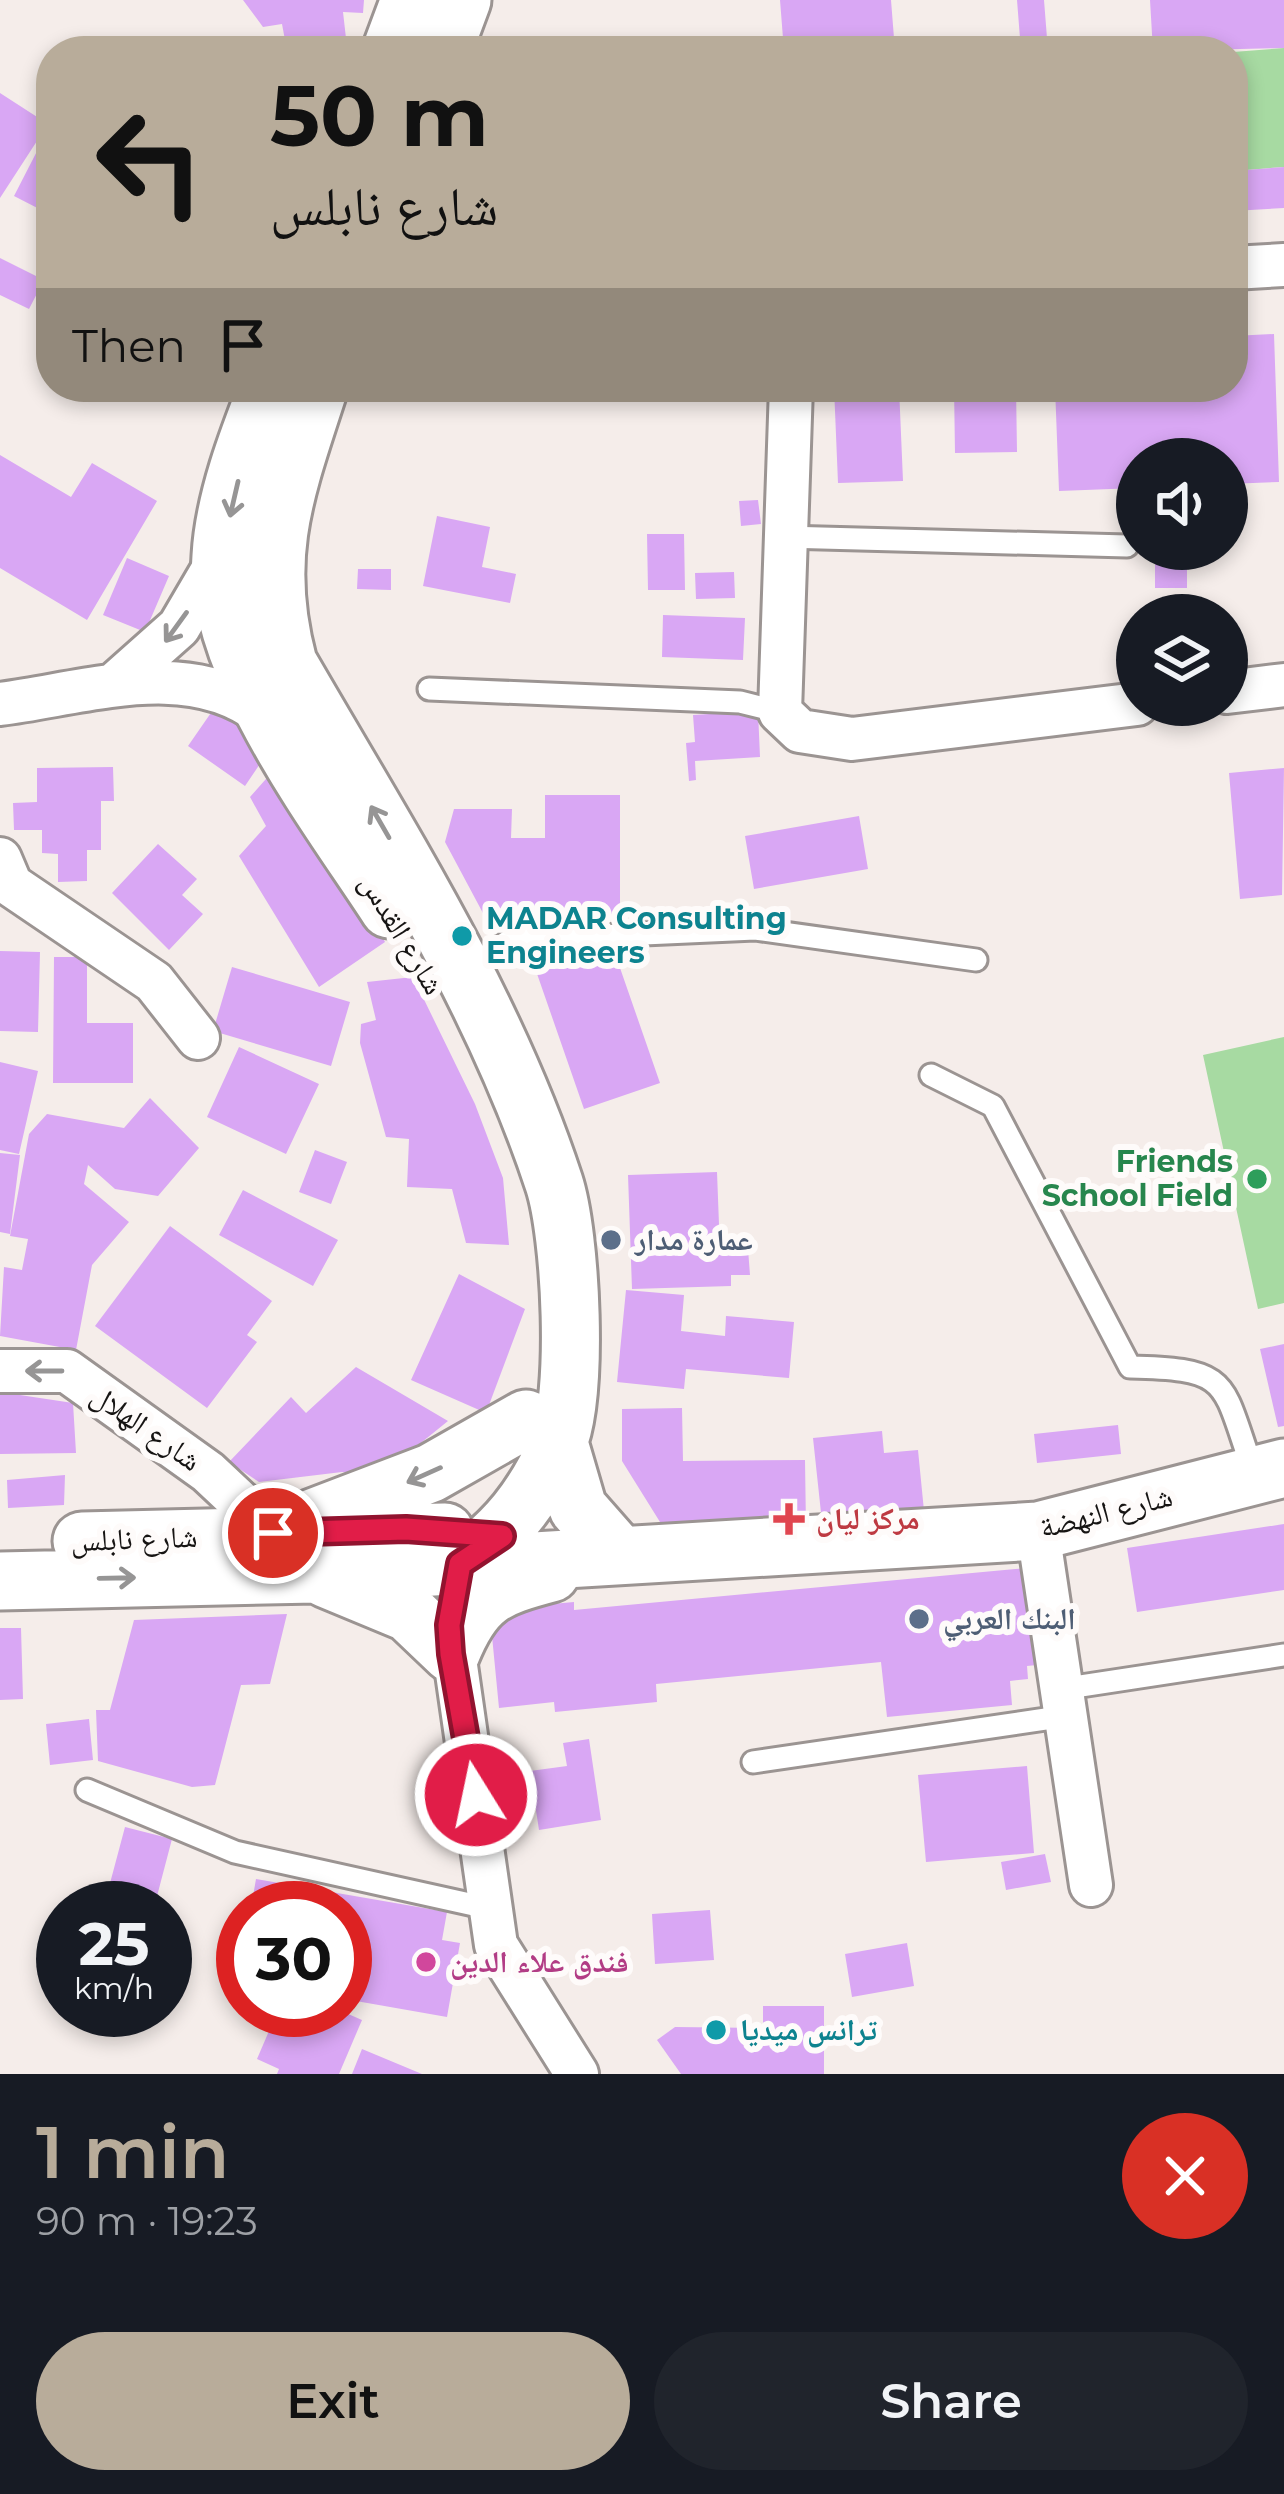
<!DOCTYPE html>
<html lang="en">
<head>
<meta charset="utf-8">
<style>
	:root { --surface:#171b24; --page:#20242c; --text:#f1f3f6; --muted:#9ea1a6; --accent:#b8ac9a }
	body { margin:0; font-family:Montserrat,"Noto Naskh Arabic",sans-serif; background:var(--page); color:var(--text); height:100vh; display:flex; flex-direction:column; font-size:45px; white-space:nowrap }
	* { box-sizing:border-box; margin:0 }
	p { font-size:39px; color:var(--muted) }
	.icon { flex:none; width:66px; height:66px; fill:none; stroke:currentColor; stroke-width:2; stroke-linecap:round; stroke-linejoin:round }
	.map { position:relative; height:2074px; overflow:hidden }
	.panel { display:flex; flex-direction:column; background:var(--surface); flex:1 }
	.panel>* { flex:none }
	.top-card { position:absolute; left:36px; top:36px; width:1212px; height:366px; border-radius:48px; box-shadow:0 6px 18px #0003; background:#b8ac9a; color:#111; overflow:hidden }
	.tools { position:absolute; left:1116px; top:438px; display:grid; gap:24px }
	.tools a { display:grid; place-items:center; width:132px; height:132px; border-radius:50%; background:var(--surface); box-shadow:0 6px 18px #0003; font-size:60px }
	.speed { position:absolute; left:36px; top:1881px; display:flex; gap:24px; font-size:60px; font-weight:700; text-align:center }
	.speed>* { display:grid; place-content:center; width:156px; height:156px; border-radius:50%; background:var(--surface); box-shadow:0 6px 18px #0003; line-height:1 }
	.speed small { font-size:30px; font-weight:400 }
	.speed .limit { border:18px solid #d22; background:#fff; color:#111 }
	.pin { position:absolute; display:grid; place-items:center; width:102px; height:102px; color:#fff; margin:-51px; border:6px solid #fff; border-radius:50%; box-shadow:0 3px 12px #0007 }
	.me { position:absolute; width:132px; margin:-66px; rotate:350deg; stroke-linejoin:round; filter:drop-shadow(0 0 9px #0008) }
	.turn { display:flex; align-items:center; gap:42px; height:252px; padding:0 36px; font-size:54px }
	.turn .icon { width:156px; height:156px; stroke-width:2.5 }
	.turn b { display:block; font-size:84px; line-height:102px }
	.then { display:flex; align-items:center; height:114px; padding:0 36px; background:#0003; gap:24px; font-size:45px }
	.round { display:grid; place-items:center; flex:none; width:126px; height:126px; border-radius:63px; background:var(--page) }
	.overview { display:flex; align-items:center; justify-content:space-between; height:204px; padding:0 36px }
	h1 { font-size:72px; font-weight:600; line-height:90px; color:var(--accent) }
	.action { display:flex; gap:24px; margin-top:auto; padding:24px 36px }
	.action a { flex:1; height:138px; border-radius:72px; background:var(--accent); color:#111; font-size:48px; font-weight:600; line-height:138px; text-align:center }
	.action a+a { background:var(--page); color:var(--text) }
	.map>svg:first-child { display:block }
</style>
</head>
<body>
<div class="map">
<svg width="1284" height="2074" viewBox="0 0 1284 2074">
	<rect width="100%" height="100%" fill="#f5edea"/>
	<path fill="#a7daa2" d="M1284,48V167L1233,171V52Z
		M1284,1037V1303L1258,1309L1203,1055Z"/>
	<path fill="#d9a7f4" d="M243,0H364L363,13L343,12L347,47L314,51H287L282,24L263,27Z
		M780,0H891L895,51H784Z
		M1017,0H1044L1048,51H1021Z
		M1150,0H1284V48L1153,51Z
		M476,46H567V51H476Z
		M0,93L48,124L0,198Z
		M51,124V215L14,196Z
		M1284,167V208L1233,211V171Z
		M0,258L44,280L29,309L0,295Z
		M1274,334L1279,482L1227,484V459H1137V488L1059,491L1055,387H1233V336Z
		M834,387H899L903,481L838,483Z
		M954,387H1016L1017,452L955,453Z
		M0,455L71,497L92,463L157,501L87,620L0,568Z
		M758,500L761,524L741,526L739,501Z
		M437,516L490,527L482,567L516,574L510,603L423,586Z
		M647,534H684L685,590H648Z
		M1155,549H1187V588H1155Z
		M127,558L169,576L145,632L103,615Z
		M358,569H391V590L357,589Z
		M734,572L735,598L696,599L695,573Z
		M663,615L745,618L743,660L662,657Z
		M215,707L272,746L245,786L188,746Z
		M758,711L760,757L695,761L696,780L689,781L686,743L695,742L693,715Z
		M113,767L114,801H101V850H87V881L58,882V854L42,853V830H14L13,803L37,802V768Z
		M1284,768L1282,895L1240,899L1229,773Z
		M273,771L322,825L385,942L319,987L239,856L266,826L250,797Z
		M545,795H620V914L484,915L445,842L454,809H512L511,838H545Z
		M859,816L868,869L754,889L745,836Z
		M158,844L197,879L182,895L203,914L169,950L112,893Z
		M611,942L660,1083L584,1109L535,968Z
		M0,951L40,952L38,1032L0,1031Z
		M54,957H87V1023H133V1083H53Z
		M232,967L350,1002L331,1066L213,1031Z
		M413,977L475,1104L503,1178L509,1245L466,1243L452,1189L407,1187L409,1139L386,1137L360,1043L361,1024L376,1020L367,982Z
		M239,1047L319,1084L286,1154L207,1117Z
		M0,1062L38,1071L19,1154L0,1150Z
		M150,1098L199,1148L158,1196L115,1189L88,1165L84,1184L129,1222L92,1265L76,1350L0,1336L4,1267L22,1270L28,1239L10,1236L29,1134L47,1114L124,1128Z
		M315,1150L347,1162L331,1204L299,1192Z
		M0,1153L20,1155L10,1234L0,1232Z
		M717,1172L720,1251L748,1249L750,1275H731V1286L632,1289L628,1175Z
		M243,1190L338,1240L313,1286L219,1235Z
		M170,1226L272,1301L247,1335L257,1342L207,1408L95,1326Z
		M459,1274L525,1309L486,1413L411,1380Z
		M626,1290L684,1295L681,1331L725,1336L726,1316L794,1322L789,1378L686,1369L684,1389L617,1382Z
		M1284,1344V1426L1278,1427L1260,1349Z
		M356,1367L448,1421L380,1476L342,1472L259,1482L229,1462L291,1397L306,1413Z
		M0,1392L73,1403L76,1453L0,1454Z
		M682,1408L683,1461L805,1460L806,1528L665,1530L622,1461V1409Z
		M1118,1425L1121,1454L1037,1463L1034,1434Z
		M882,1431L884,1453L918,1450L924,1511L822,1522L813,1438Z
		M65,1475L64,1505L8,1508L7,1480Z
		M1284,1524V1590L1137,1612L1127,1548Z
		M1037,1567L1047,1664L1027,1666L1028,1679L1010,1681L1012,1705L887,1717L881,1662L656,1684L657,1702L555,1712L554,1702L499,1708L492,1636L508,1608L574,1602V1610Z
		M287,1614L270,1684L241,1685L215,1785L192,1787L98,1761L96,1710H110L134,1620Z
		M0,1628H21L23,1699L0,1700Z
		M89,1719L93,1760L50,1765L46,1724Z
		M589,1739L601,1820L539,1830L530,1771L567,1766L563,1743Z
		M1027,1766L1034,1853L926,1862L918,1775Z
		M125,1827L172,1839L156,1900L109,1887Z
		M1045,1854L1051,1882L1006,1890L1001,1862Z
		M256,1879L447,1912L442,1940L460,1943L447,2017L356,2001L363,1962L345,1959V1908H251Z
		M710,1910L714,1960L655,1964L652,1914Z
		M907,1943L914,1986L852,1997L845,1954Z
		M61,1967H63V2008L53,2006Z
		M763,2006H824V2074H681L657,2040L675,2027L763,2028Z
		M82,2010H131L129,2021Z
		M278,2010H339L362,2020L339,2074H277L279,2069L257,2059Z
		M362,2049L422,2074H352Z"/>
	<g fill="none" stroke-linecap="round" stroke-linejoin="round">
		<defs>
			<path id="lane" d="M784,537L1127,546
				M429,689L740,702L780,712
				M466,969L510,940L755,929L976,960
				M931,1075L993,1106L1130,1367C1234,1369 1221,1382 1254,1473
				M1061,1689L1284,1655
				M753,1762L1066,1716
				M87,1790L235,1852L492,1909"/>
			<path id="street" d="M1233,268L1284,265
				M791,387L780,712L800,731L852,739L1137,704
				M116,683L179,627L220,557
				M1227,692L1284,685
				M0,704C87,693 190,656 265,716
				M0,859L11,885L154,982L198,1038
				M0,1371H67L208,1472L273,1533
				M1038,1531L1091,1885
				M450,1624L496,1945L577,2074"/>
			<path id="secondary" d="M391,51L410,0
				M443,51L462,0
				M268,387C248,438 224,500 221,556C213,667 330,818 389,909
				M319,387C286,489 259,555 288,663C385,831 493,997 554,1183C571,1235 579,1396 557,1446C535,1496 505,1535 460,1564
				M559,1443L578,1508L614,1549
				M313,1518L431,1473L526,1419
				M82,1541L445,1532
				M327,1579L409,1613L451,1653C474,1596 494,1588 551,1573
				M0,1581L315,1574L1038,1531L1284,1468"/>
		</defs>
		<use href="#lane" stroke="#9b9492" stroke-width="27"/>
		<use href="#street" stroke="#9b9492" stroke-width="48"/>
		<use href="#secondary" stroke="#9b9492" stroke-width="63"/>
		<use href="#lane" stroke="#fff" stroke-width="21"/>
		<use href="#street" stroke="#fff" stroke-width="42"/>
		<use href="#secondary" stroke="#fff" stroke-width="57"/>
	</g>
	<defs><path id="oneway-shaft" d="M-6 0H5M1.5-3L5.5 0L1.5 3" fill="none" stroke-width="1.6" stroke-linecap="round" stroke-linejoin="round" transform="scale(3)"/></defs>
	<g stroke="#969595">
		<use href="#oneway-shaft" transform="translate(234 499) rotate(103)"/>
		<use href="#oneway-shaft" transform="translate(176 627) rotate(126)"/>
		<use href="#oneway-shaft" transform="translate(380 822) rotate(-120)"/>
		<use href="#oneway-shaft" transform="translate(44 1371) rotate(-180)"/>
		<use href="#oneway-shaft" transform="translate(424 1475) rotate(156)"/>
		<use href="#oneway-shaft" transform="translate(117 1578) rotate(-1)"/>
	</g>
	<g fill="none" stroke-linecap="round" stroke-linejoin="round">
		<defs>
			<path id="route" d="M273,1533L406,1529L502,1536L460,1564L449,1625L451,1654L476,1795"/>
		</defs>
		<use href="#route" stroke="#92132f" stroke-width="30"/>
		<use href="#route" stroke="#e11d48" stroke-width="21"/>
	</g>
	<g fill="#0f9aa8" stroke="#fefbfa" stroke-width="4.5">
		<circle cx="462" cy="936" r="12"/>
		<circle cx="716" cy="2030" r="12"/>
	</g>
	<circle fill="#2e9e5b" stroke="#fefbfa" stroke-width="4.5" cx="1257" cy="1179" r="12"/>
	<g fill="#5c6f8a" stroke="#fefbfa" stroke-width="4.5">
		<circle cx="611" cy="1240" r="12"/>
		<circle cx="919" cy="1619" r="12"/>
	</g>
	<path fill="#e0444e" stroke="#fefbfa" stroke-width="4.5" d="M783 1501h12v12h12v12h-12v12h-12v-12h-12v-12h12z"/>
	<circle fill="#d1479c" stroke="#fefbfa" stroke-width="4.5" cx="426" cy="1962" r="12"/>
	<g text-anchor="middle" stroke-width="12" stroke-linejoin="round" paint-order="stroke">
		<g font-size="30" font-weight="bold" fill="#0d838f" stroke="#fefbfa" text-anchor="start">
			<text x="486" y="929">MADAR Consulting<tspan x="486" dy="34">Engineers</tspan></text>
			<text x="740" y="2040">ترانس ميديا</text>
		</g>
		<g font-size="30" fill="#161413" stroke="#fefbfa">
			<text transform="translate(402 934) rotate(59)" y="10">شارع القدس</text>
			<text transform="translate(146 1428) rotate(35)" y="10">شارع الهلال</text>
			<text transform="translate(1106 1512) rotate(-14)" y="10">شارع النهضة</text>
			<text transform="translate(134 1539) rotate(-2)" y="10">شارع نابلس</text>
		</g>
		<g font-size="30" font-weight="bold" fill="#27864d" stroke="#fefbfa" text-anchor="end">
			<text x="1233" y="1172">Friends<tspan x="1233" dy="34">School Field</tspan></text>
		</g>
		<g font-size="30" font-weight="bold" fill="#4e5e75" stroke="#fefbfa" text-anchor="start">
			<text x="635" y="1250">عمارة مدار</text>
			<text x="943" y="1629">البنك العربي</text>
		</g>
		<g font-size="30" font-weight="bold" fill="#be3a42" stroke="#fefbfa" text-anchor="start">
			<text x="816" y="1529">مركز ليان</text>
		</g>
		<g font-size="30" font-weight="bold" fill="#b23c85" stroke="#fefbfa" text-anchor="start">
			<text x="450" y="1972">فندق علاء الدين</text>
		</g>
	</g>
</svg>
<div class="tools">
<a><svg class="icon" aria-label="sound" viewBox="0 0 24 24"><path d="M4 9h4l5-4v14l-5-4H4zM17 9q2 3 0 6"/></svg></a>
<a><svg class="icon" aria-label="layers" viewBox="0 0 24 24"><path d="M12 4l9 5-9 5-9-5zM3 14l9 5 9-5"/></svg></a>
</div>
<div class="speed"><div>25<small>km/h</small></div><div class="limit">30</div></div>
<div class="pin" style="left:273px;top:1533px;background:#d93025"><svg class="icon" aria-label="arrive" viewBox="0 0 24 24"><path d="M6 21V4h12l-3 4 3 4H6"/></svg></div>
<svg class="me" style="left:476px;top:1795px" viewBox="-20 -20 40 40"><circle r="17" fill="#e11d48" stroke="#fff" stroke-width="3"/><path d="M0-11L8 9 0 5-8 9z" fill="#fff"/></svg>
<div class="top-card">
<div class="turn"><svg class="icon" aria-label="left" viewBox="0 0 24 24"><path d="M17 20v-9H6M10 6l-5 5 5 5"/></svg><div><b>50 m</b>شارع نابلس</div></div>
<div class="then">Then<svg class="icon" aria-label="arrive" viewBox="0 0 24 24"><path d="M6 21V4h12l-3 4 3 4H6"/></svg></div>
</div>
</div>
<section class="panel">
<div class="overview"><div><h1>1 min</h1><p>90 m · 19:23</p></div><a class="round" style="background:#d93025;color:#fff"><svg class="icon" aria-label="close" viewBox="0 0 24 24"><path d="M6 6l12 12M18 6L6 18"/></svg></a></div>
<div class="action"><a>Exit</a><a>Share</a></div>
</section>
</body>
</html>
